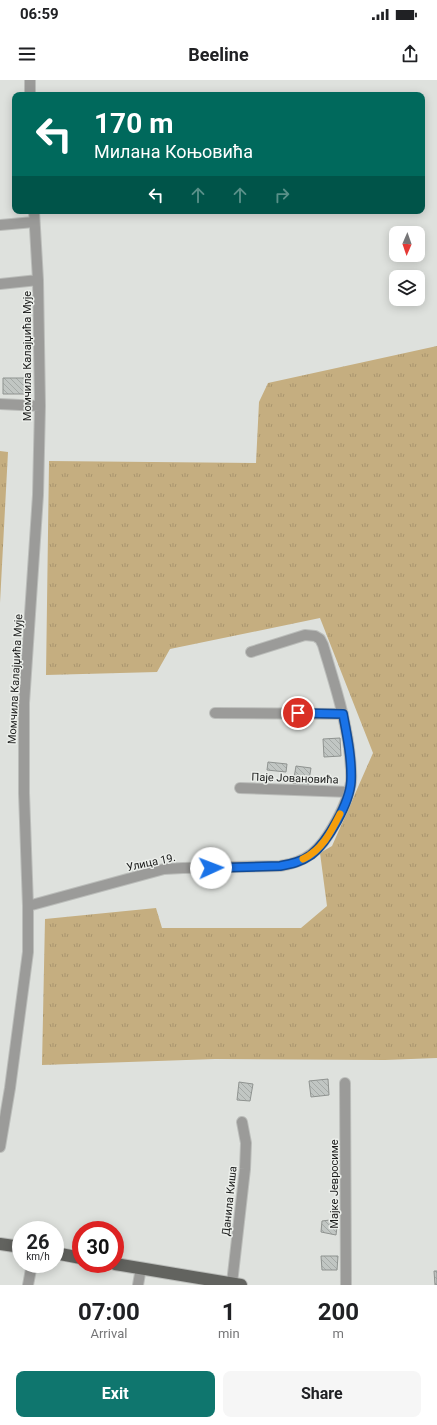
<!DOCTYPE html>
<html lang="en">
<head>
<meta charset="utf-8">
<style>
	:root { --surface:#fff; --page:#f6f6f6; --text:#202124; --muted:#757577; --accent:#0f766e }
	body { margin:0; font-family:Roboto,sans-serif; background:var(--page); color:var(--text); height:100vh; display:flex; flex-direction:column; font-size:15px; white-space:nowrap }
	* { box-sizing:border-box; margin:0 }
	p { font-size:13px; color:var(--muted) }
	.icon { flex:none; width:22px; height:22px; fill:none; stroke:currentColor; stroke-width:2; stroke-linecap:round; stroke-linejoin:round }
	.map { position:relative; height:1205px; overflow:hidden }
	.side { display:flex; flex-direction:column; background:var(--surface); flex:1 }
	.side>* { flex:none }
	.hud { position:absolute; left:12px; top:12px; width:413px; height:122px; border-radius:8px; box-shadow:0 2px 10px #0003; background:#00695c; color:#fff; overflow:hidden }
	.needle { width:26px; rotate:182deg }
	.tools { position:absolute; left:389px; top:146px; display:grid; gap:8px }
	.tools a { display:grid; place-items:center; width:36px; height:36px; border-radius:8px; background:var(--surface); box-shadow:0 2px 10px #0003; font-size:20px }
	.speed { position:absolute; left:12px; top:1141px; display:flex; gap:8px; font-size:20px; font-weight:700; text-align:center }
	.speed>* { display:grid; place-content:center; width:52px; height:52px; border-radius:50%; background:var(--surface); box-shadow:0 2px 10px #0003; line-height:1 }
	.speed small { font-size:10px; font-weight:400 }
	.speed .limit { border:6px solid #d22; background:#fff; color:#111 }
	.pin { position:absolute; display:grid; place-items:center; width:34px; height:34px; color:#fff; margin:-17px; border:2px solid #fff; border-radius:50%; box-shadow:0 1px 4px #0007 }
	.me { position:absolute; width:44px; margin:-22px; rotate:88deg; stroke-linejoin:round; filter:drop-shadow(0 0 3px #0008) }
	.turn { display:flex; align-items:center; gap:14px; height:84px; padding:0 16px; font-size:18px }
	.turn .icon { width:52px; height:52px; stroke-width:2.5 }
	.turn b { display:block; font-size:28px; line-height:34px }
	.lanes { display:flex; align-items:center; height:38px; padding:0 16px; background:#0003; justify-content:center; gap:20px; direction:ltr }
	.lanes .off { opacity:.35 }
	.eta { display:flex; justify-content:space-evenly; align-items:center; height:68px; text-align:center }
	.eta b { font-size:24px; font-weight:700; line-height:28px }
	.primary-button { display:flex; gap:8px; margin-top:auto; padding:8px 16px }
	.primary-button a { flex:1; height:46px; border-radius:8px; background:var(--accent); color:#fff; font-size:16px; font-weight:700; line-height:46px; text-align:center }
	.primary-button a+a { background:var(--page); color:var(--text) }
	.status { display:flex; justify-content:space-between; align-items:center; height:28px; padding:0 20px; background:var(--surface); direction:ltr }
	.status svg { height:11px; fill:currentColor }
	header { display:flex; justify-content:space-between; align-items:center; height:52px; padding:0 16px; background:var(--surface); font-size:18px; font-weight:700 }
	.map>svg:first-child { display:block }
</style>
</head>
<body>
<div class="status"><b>06:59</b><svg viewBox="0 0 49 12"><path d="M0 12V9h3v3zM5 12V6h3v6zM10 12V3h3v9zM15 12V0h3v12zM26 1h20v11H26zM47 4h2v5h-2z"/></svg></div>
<header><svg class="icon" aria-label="menu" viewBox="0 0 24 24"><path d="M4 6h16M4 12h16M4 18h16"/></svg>Beeline<svg class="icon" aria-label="share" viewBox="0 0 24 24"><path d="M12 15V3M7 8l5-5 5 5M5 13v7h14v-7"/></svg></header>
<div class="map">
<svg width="437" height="1205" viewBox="0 0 437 1205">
	<defs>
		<pattern id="grass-tufts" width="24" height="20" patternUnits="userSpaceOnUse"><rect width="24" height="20" fill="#c5ae80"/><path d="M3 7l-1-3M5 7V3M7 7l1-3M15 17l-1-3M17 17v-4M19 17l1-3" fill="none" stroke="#a9956e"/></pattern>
		<pattern id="building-back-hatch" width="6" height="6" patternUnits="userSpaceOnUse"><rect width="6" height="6" fill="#c1c6c3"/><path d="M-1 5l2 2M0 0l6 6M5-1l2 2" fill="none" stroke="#a5aaa7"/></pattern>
	</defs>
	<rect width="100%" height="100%" fill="#dee1dd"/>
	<path fill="url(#grass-tufts)" d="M437,266V978L385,980L215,979L42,985L45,839L156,828L162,848H301L327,826L320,773L332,766L373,673L320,538L170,569L157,592L46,595L49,381L256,383L259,322L268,303Z
		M0,371L8,372L0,523Z"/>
	<path fill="url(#building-back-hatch)" stroke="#8f9390" d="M3,298H25V314H3Z
		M340,658L341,676L324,677L323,659Z
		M268,682L287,684L286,692L267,690Z
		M296,686L311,688L308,706L293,704Z
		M328,999L329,1015L311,1017L309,1001Z
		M239,1002L253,1004L250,1021L237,1020Z
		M338,1139L336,1155L321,1152L322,1141Z
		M321,1176H338L337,1190H322Z
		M434,1191H437V1205H435Z"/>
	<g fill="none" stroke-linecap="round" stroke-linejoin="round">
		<defs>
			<path id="street" d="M30,0V15
				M0,145L34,142
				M0,204L38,200
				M0,324L40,326
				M215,633L343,634
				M240,708L349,712
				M28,826L164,789L183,788L280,786C307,782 320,770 333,747C341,733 349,717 351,702C352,691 350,679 349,668C344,632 333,599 323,565L320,559L315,556L305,555L251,572
				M345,1003L346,1205
				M0,1067L10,1008L28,872V826L24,713V623L38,415L40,326L38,200L34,131
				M232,1203L245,1089L246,1063L242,1042
				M28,1205L32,1184
				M138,1205L141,1188"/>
			<path id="primary" d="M0,1164L21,1167
				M55,1173L81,1178
				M115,1184L241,1205"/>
		</defs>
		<use href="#street" stroke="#bbbdba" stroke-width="12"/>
		<use href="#primary" stroke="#bbbdba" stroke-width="14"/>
		<use href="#street" stroke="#9b9b99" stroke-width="10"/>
		<use href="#primary" stroke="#62635f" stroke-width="12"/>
	</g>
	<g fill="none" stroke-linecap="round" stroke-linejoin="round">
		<defs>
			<path id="route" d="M211,788L280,786C291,784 301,782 311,775C328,762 350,722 351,701C352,679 347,655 343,634L298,633"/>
		</defs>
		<use href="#route" stroke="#114b97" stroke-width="10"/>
		<use href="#route" stroke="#1a73e8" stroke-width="7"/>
		<path stroke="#f59e0b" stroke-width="7" d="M303,779C322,770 331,752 340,734"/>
	</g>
	<g text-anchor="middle" stroke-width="3" stroke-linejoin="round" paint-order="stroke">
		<g font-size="11" fill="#1a1b1a" stroke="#ebeeea">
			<text transform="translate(27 276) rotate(-90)" y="4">Момчила Калајџића Мује</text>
			<text transform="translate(15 599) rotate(-87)" y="4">Момчила Калајџића Мује</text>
			<text transform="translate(295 698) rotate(2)" y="4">Паје Јовановића</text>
			<text transform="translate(151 782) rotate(-12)" y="4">Улица 19.</text>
			<text transform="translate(334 1104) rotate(-90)" y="4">Мајке Јевросиме</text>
			<text transform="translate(229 1121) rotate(-84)" y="4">Данила Киша</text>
		</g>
	</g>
</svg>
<div class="tools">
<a><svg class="needle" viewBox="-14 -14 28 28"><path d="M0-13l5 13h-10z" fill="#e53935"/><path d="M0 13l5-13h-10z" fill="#757577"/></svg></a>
<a><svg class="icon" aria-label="layers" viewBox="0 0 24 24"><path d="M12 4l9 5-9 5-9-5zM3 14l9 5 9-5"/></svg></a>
</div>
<div class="speed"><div>26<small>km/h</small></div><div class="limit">30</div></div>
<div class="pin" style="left:298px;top:633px;background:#d93025"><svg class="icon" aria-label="arrive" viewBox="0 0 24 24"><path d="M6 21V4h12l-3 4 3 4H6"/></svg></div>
<svg class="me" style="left:211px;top:788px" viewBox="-20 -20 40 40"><circle r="19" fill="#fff"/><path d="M0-13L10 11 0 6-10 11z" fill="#1a73e8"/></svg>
<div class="hud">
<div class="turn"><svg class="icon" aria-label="left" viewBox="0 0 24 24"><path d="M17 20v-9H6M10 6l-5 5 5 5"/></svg><div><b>170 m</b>Милана Коњовића</div></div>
<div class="lanes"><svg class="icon" aria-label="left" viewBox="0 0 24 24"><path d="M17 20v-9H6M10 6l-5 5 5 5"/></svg><svg class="icon off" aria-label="ahead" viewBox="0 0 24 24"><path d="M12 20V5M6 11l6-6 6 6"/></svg><svg class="icon off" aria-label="ahead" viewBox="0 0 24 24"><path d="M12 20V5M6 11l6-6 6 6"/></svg><svg class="icon off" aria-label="right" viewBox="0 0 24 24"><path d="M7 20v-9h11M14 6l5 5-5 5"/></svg></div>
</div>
</div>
<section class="side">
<div class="eta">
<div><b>07:00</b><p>Arrival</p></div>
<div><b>1</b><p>min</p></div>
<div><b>200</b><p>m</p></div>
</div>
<div class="primary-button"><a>Exit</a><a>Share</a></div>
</section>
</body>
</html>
